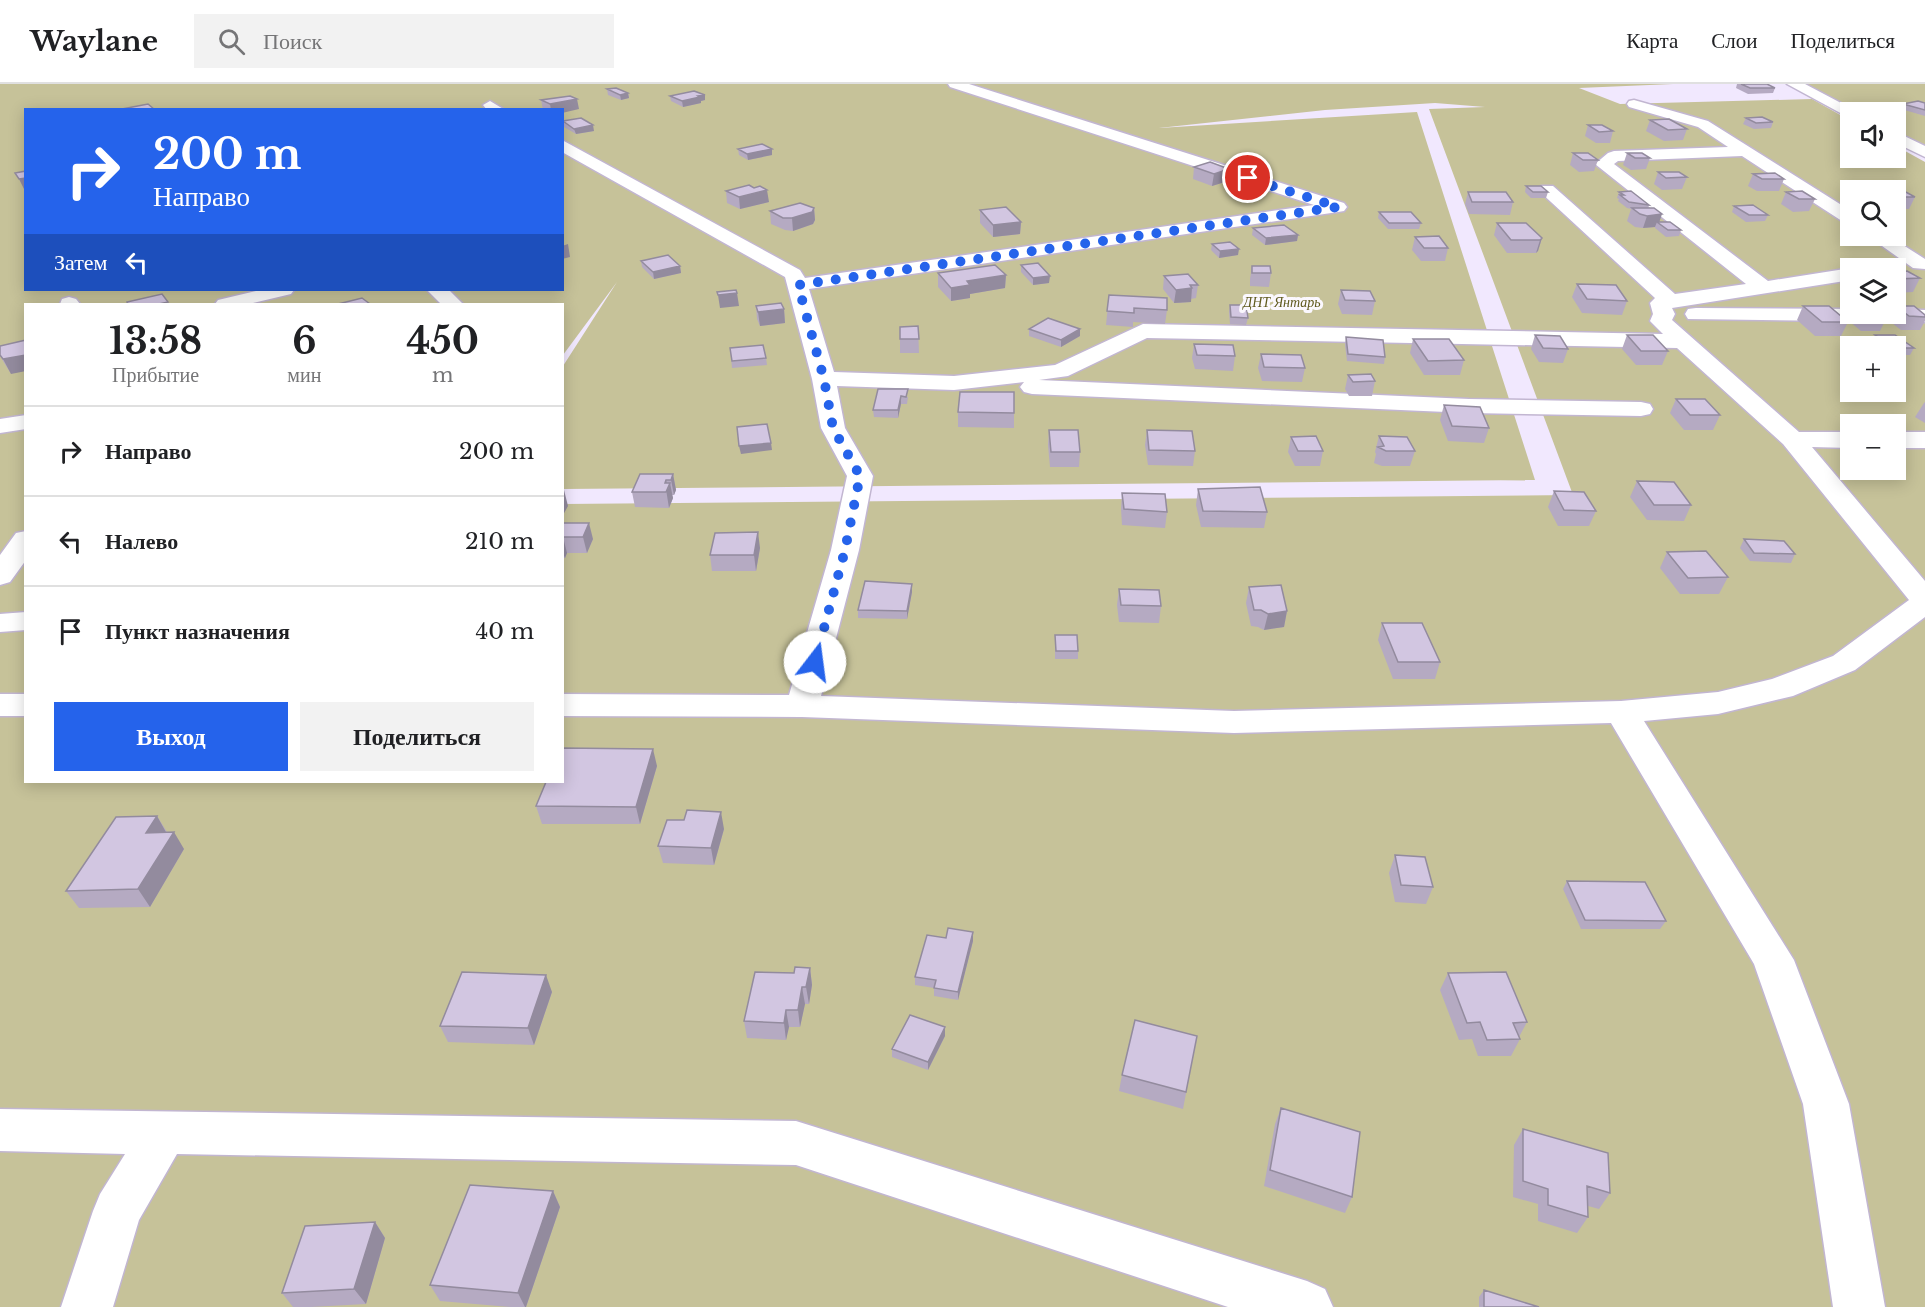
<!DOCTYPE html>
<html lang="ru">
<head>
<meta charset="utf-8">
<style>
	:root { --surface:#fff; --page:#f2f2f2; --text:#202124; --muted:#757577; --line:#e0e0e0; --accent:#2563eb }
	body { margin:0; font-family:"Libre Baskerville",serif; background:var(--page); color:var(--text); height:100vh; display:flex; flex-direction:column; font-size:22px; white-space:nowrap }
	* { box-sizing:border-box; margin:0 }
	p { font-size:20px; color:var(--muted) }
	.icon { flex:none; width:33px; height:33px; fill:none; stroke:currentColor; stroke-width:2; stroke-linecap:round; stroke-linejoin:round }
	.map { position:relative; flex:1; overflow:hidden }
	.sheet { position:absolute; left:24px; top:219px; width:540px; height:480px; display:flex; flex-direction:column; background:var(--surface); border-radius:0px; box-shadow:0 3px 15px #0003 }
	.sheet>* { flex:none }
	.guide { position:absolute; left:24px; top:24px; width:540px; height:183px; border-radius:0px; box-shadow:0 3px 15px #0003; background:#2563eb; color:#fff; overflow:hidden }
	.controls { position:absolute; left:1840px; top:18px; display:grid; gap:12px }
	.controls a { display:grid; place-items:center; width:66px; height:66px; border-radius:0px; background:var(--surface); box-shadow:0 3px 15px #0003; font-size:30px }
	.pin { position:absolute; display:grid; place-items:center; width:51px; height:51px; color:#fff; margin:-26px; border:3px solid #fff; border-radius:50%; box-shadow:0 2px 6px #0007 }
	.me { position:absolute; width:66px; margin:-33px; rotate:15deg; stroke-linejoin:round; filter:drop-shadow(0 0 4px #0008) }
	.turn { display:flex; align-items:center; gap:21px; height:126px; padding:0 30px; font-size:27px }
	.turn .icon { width:78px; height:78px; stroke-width:2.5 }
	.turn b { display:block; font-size:42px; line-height:51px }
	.then { display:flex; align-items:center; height:57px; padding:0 30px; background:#0003; gap:12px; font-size:22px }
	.eta { display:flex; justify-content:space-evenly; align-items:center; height:102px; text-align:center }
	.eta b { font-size:36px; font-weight:700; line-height:42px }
	.primary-button { display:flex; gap:12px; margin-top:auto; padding:12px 30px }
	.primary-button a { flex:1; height:69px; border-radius:0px; background:var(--accent); color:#fff; font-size:24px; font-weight:700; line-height:69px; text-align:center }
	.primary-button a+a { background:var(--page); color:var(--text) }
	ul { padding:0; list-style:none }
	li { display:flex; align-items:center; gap:18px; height:90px; padding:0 30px; border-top:2px solid var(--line) }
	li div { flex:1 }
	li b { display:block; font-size:22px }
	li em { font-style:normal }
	header { display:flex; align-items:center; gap:36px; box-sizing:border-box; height:84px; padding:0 30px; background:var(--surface); border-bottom:2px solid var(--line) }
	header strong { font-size:28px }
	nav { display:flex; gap:33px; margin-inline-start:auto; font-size:21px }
	.search { width:420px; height:54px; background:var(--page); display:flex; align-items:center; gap:15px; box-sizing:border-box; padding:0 21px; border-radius:0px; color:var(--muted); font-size:22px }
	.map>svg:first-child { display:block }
</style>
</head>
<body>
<header>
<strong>Waylane</strong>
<div class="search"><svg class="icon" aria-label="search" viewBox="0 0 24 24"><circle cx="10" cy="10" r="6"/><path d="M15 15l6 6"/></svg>Поиск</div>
<nav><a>Карта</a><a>Слои</a><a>Поделиться</a></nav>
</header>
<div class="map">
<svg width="1925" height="1223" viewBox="0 0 1925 1223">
	<rect width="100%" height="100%" fill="#f1e8fe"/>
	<path fill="#c6c299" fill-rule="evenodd" d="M0,0H1673L1579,4L1620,20L1812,15L1851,37V74H1896V62L1925,78V1223H0ZM1435,19L1485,23L1429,25L1573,411L563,420L562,698H26V220H562L563,271L617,198L563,282V405L1535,396L1417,28L1159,44L1325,26ZM26,26H562V206H26ZM1851,106H1896V152H1851ZM1851,184H1896V230H1851ZM1851,262H1896V308H1851ZM1851,340H1896V386H1851Z
		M1794,0H1925V73L1896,57V28H1851Z"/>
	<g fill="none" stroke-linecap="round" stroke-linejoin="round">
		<defs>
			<path id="minor" d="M948,0H969L1344,119L1347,123L1344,127L1338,128L809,205L834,288L954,292L1055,281L1143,240L1663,250L1650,237L1653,230L1650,219L1655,214L1538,106L1541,102H1553L1675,210L1746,200L1595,80L1608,69L1614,67L1728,63L1698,43L1629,23L1627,20L1629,17L1634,16L1708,37L1851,127V140L1845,139L1742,72L1618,77L1614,80L1768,197L1851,184H1853H1851V196L1672,224L1675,230L1672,236L1799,348H1851V364L1812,363L1925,497V533L1855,586L1793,612L1718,630L1644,637L1794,876L1849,1020L1885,1223H1833L1803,1020L1754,880L1611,639L1234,649L802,633L562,632V610L789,611L831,466L847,392L821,344L812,295L785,193L562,68V56L800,186L805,194L1314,121L950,3ZM1147,254L1677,264L1783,360L1909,516L1833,572L1772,595L1718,608L1621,617L1234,627L821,612L859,466L873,392L845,344L837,302L954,306L1024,298L1020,303L1024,308L1032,310L1469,329L1641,332L1650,330L1653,325L1650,320L1641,318L1469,315L1039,296L1068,292Z
				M1787,0H1805L1858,28H1851V34L1846,32Z
				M490,17L505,26H487L483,21Z
				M1896,48L1925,62V73L1896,59Z
				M1868,152H1889L1925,175V185L1913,184Z
				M260,206H294L291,210L249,220H215L218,216Z
				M427,206H449L463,220H441Z
				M69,213L76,215L80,220H60L62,215Z
				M1696,224L1851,225V230H1896V225L1925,226V238L1688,235L1685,230L1688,225Z
				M26,331V345L0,349V335Z
				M1896,348H1925V364H1896Z
				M26,447V476L10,498L0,501V471L16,449Z
				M26,528V546L0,548V530Z
				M0,610H26V632H0Z
				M0,1025L796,1037L1307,1197L1325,1205L1333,1223H1228L796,1081L177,1070L139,1136L113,1223H61L93,1127L100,1110L125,1070L0,1067Z"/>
		</defs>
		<use href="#minor" stroke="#c2b6d1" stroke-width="3"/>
		<use href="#minor" fill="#fff" fill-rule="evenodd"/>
	</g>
	<path fill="#b5aac2" d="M1737,0H1767L1775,4L1773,9L1748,10L1736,4Z
		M607,5L628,9L629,14L621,16L608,11Z
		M705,11V16L701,17V19L683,23L671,17L670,12Z
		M541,16L579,25L543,26Z
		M1925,19V32L1901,25L1903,20Z
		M1867,22L1900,28L1896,36V28H1864Z
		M1746,34L1773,38L1771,44L1754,45L1743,40Z
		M1650,36L1687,45L1683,56L1664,57L1646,47Z
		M563,37L594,47L576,50L564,43Z
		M1588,41L1613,47L1610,59H1596L1585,52Z
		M738,65H772V71L748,76L739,71Z
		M1573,69L1598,76L1594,87L1579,88L1570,81Z
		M1627,69L1650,74L1646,85L1631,86L1623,81Z
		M1210,78L1228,97L1212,102L1193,95L1194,83Z
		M1658,88L1687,93L1682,105L1662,106L1654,100Z
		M1753,90L1784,95L1779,107H1757L1748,102Z
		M1526,102L1548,108L1546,114H1531L1525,108Z
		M726,107L769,118L740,125L727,119Z
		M1896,107L1915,113L1909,125H1896Z
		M1468,108L1513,118L1510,131L1469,130L1465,120Z
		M1619,108L1649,121L1648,124L1659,138L1681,146L1679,152L1666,153L1655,144V143L1643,144L1635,143L1627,137L1631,125L1627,124L1618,117L1619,115L1617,114Z
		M1786,108L1815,115L1809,127L1793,128L1781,120Z
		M1734,122L1768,131L1765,137L1746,138L1732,128Z
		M814,124L815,136L813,140L793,147L785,146L771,140L770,127Z
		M980,126L1021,138L1020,150L993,153L980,139Z
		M1379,128L1421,139L1419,145H1388L1378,134Z
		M1497,139L1542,154L1538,167L1536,169H1507L1494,151Z
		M1253,144L1298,151L1297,157L1265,161L1252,151Z
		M1415,153L1448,164L1445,177H1421L1412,166Z
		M1212,160L1238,171L1219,174L1211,166Z
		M641,177L680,182L681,189L654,195L642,183Z
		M1021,181L1049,199L1033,201L1021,188Z
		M1252,182L1271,189L1269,203L1250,202V195Z
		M1896,188L1920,194L1913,208L1896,209Z
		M938,189L1006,191L1005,204L970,210V214L951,217L938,203Z
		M1164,192L1198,201L1196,214L1191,215V218L1174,219L1163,205Z
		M1577,200L1627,217L1622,231L1582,229L1572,213Z
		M1341,206L1375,217L1372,231L1342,230L1338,220Z
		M1109,211L1167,226L1165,240L1133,238V243L1106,241Z
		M1230,221L1248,234L1246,241L1230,240L1229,228Z
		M756,222L784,225L785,239L760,242L757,235Z
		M1803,222L1848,238L1841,252H1815L1797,236Z
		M1896,222L1925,231V237L1920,246H1901L1888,236L1892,230H1896Z
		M1852,230H1882L1887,233L1880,247H1861L1849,237Z
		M918,242L919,269H900V255Z
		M1029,245L1080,252L1061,263L1029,252Z
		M1535,251L1568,265L1563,279L1539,278L1531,265Z
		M1627,251L1668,267L1662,281H1636L1622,265Z
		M1875,251L1914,264L1910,271H1896V262H1877L1871,258Z
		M1346,253L1385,273L1384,280L1347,277L1345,261Z
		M1413,255L1464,276L1460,291H1424L1410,269Z
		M1194,260L1235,272L1233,287L1195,285L1192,274Z
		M0,262L11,290L0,272Z
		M730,264L766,274L767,281L732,284Z
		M1261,270L1305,284L1302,298L1262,297L1258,284Z
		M1348,291L1375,297L1372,312H1349L1345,305Z
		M878,305L908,313L907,320H901L898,334L874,333L873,326Z
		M1014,308V344L958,343V328Z
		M1676,315L1720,331L1713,346H1684L1670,329Z
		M1925,318V339L1915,333L1924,319Z
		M1444,321L1489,344L1484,359L1448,357L1440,336Z
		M1049,346L1080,368L1079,383H1050L1048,361Z
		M1147,346L1195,367L1193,382L1148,381L1145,361Z
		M1379,352L1415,367L1410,382H1382L1374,379L1376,370L1375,368Z
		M1291,353L1323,367L1320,382H1295L1288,368Z
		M673,390L676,406L674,411H672L673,414L669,424L635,423L632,408Z
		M1637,397L1691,421L1684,437L1647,436L1630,413Z
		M1198,405L1267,428L1264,444L1201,443L1196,421Z
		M1554,407L1596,427L1589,442H1558L1548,423Z
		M1122,409L1167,428L1165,444L1122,441L1121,425Z
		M562,439L593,455L587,469H567L565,474H562Z
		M1744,455L1795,470L1791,479L1750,477L1740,464Z
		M760,464L756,487H712L710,471Z
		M1667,468L1728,493L1719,510H1680L1660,484Z
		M912,500V508L907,535L858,534V526Z
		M1249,503L1287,527L1284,543L1264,546L1258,543L1251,542L1246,519Z
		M1119,505L1161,522L1159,539L1119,538L1117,521Z
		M1382,539L1440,578L1435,595H1393L1378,556Z
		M1055,551L1078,567V575H1055Z
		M657,682L640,740H542L536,722Z
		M157,732L167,748L184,765L150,823L79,824L66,807Z
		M684,736L724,745L714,781L663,779L658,762Z
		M1395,771L1433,803L1426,820L1395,818L1389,789Z
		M1567,797L1666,837L1660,845H1581L1563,805Z
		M946,854L973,857L958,916L934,912V904L915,901V893Z
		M810,884L812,901L809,920H805L800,943H789L786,956L747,954L744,937L794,889Z
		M1448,889L1527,938L1519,953L1520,955L1511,972H1478L1472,955L1459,956L1440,906Z
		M552,908L534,961L448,958L440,942Z
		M945,952L928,986L892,973V965Z
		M1197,952L1183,1025L1119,1007L1122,991Z
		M1281,1024L1352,1113L1345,1129L1264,1102L1275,1040Z
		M1523,1045L1610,1109L1599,1125L1588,1122V1133L1577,1149L1538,1137V1120L1513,1113L1514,1061Z
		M553,1107L560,1123L526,1223H511L440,1217L430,1201Z
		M375,1138L385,1154L366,1220L311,1223H293L282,1209Z
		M1484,1206L1539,1223H1479V1213Z"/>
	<path fill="#938b9e" d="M628,9L629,14L621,16L620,11Z
		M705,11V16L701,17V19L683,23L682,17Z
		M577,15L579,25L562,29V26H551L550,20Z
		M593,41L594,47L576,50L574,45Z
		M772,65V71L748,76L747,70Z
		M1229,85L1228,97L1212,102L1214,90Z
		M26,94V107H25L19,95Z
		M767,106L769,118L740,125L739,113Z
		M814,124L815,136L813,140L793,147L792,134Z
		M1662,130L1659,139L1657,138L1655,143L1643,144L1647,132Z
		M1021,138L1020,150L993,153V141Z
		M1298,151L1297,157L1265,161L1266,154Z
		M1542,154L1538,167L1536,169L1540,156Z
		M568,160L570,173L562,175V162Z
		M1239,165L1238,171L1219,174L1220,167Z
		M680,182L681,189L654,195L653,188Z
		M1006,191L1005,204L970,210V214L951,217V204L967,197Z
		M1050,192L1049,199L1033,201V194Z
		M1192,204L1191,218L1174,219L1176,206Z
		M737,209L739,222L720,224L718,211Z
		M784,225L785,239L760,242L758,228Z
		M1080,245V252L1061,263V256Z
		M26,271V287L11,290L3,275Z
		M901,312V320L898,334V326Z
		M771,359L772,366L741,370L739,362Z
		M673,390L676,406L674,411L671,396Z
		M666,396L668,405L670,399L673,414L669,424L665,399Z
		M564,406L568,422L562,433V410Z
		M589,439L593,455L587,469L583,453Z
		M758,448L760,464L756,487L754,471Z
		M563,453L567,469L565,474L562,467Z
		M912,500V508L907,535V527Z
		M1287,527L1284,543L1264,546L1268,530Z
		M653,665L657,682L640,740L636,723Z
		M721,728L724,745L714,781L711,764Z
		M157,732L167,750L146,749Z
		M174,748L184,765L150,823L138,805Z
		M973,848V857L958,916V908Z
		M810,884L812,901L809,920L806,903Z
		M546,891L552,908L534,961L528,944Z
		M802,903L805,920L800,943L798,926Z
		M786,926L789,943L786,956L784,939Z
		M945,943V952L928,986V978Z
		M553,1107L560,1123L526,1223H525L518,1209Z
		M375,1138L385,1154L366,1220L354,1205Z"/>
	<path fill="#d2c6e1" stroke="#938b9e" stroke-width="1.5" d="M1741,0H1767L1775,4H1750Z
		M616,4L628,9L620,11L607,5Z
		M694,7L705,11L698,12L700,13L682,17L670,12Z
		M570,12L577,15L550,20L541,16Z
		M1918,17L1925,19V26L1903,20Z
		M148,20L155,26H123L122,25Z
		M1867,22H1886L1900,28H1880Z
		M1762,33L1773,38L1756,39L1746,34Z
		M581,34L593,41L574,45L563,37Z
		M1669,35L1687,45L1668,46L1650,36Z
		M1588,41H1602L1613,47L1599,48Z
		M762,60L772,65L747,70L738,65Z
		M1573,69H1588L1598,76H1583Z
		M1627,69H1642L1650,74H1635Z
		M1210,78L1229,85L1214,90L1194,83Z
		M26,87V94L19,95L15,89Z
		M1658,88H1679L1687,93L1666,94Z
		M1775,89L1784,95H1762L1753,90Z
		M749,101L754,104L760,102L767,106L739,113L726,107Z
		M1526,102H1541L1548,108H1533Z
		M1631,107L1649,121L1629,118L1620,111H1624L1619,108Z
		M1802,107L1815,115H1799L1786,108Z
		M1896,107H1904L1915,113H1898L1896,112Z
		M1468,108H1506L1513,118H1472Z
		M800,119L814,124L812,128L792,134H783L770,127Z
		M1753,121L1768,131H1749L1734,122Z
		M1006,123L1021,138L993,141L980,126Z
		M1632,124H1654L1662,130L1647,132L1640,130Z
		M1379,128H1411L1421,139H1389Z
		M1657,138H1670L1681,146H1668Z
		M1497,139H1526L1542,154L1540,156H1511Z
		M1284,141L1298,151L1266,154L1253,144Z
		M1439,152L1448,164H1424L1415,153Z
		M1230,158L1239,165L1220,167L1212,160Z
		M668,171L680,182L653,188L641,177Z
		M1038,179L1050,192L1033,194L1021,181Z
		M995,181L1006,191L967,197L970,201L951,204L938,189Z
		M1252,182H1270L1271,189H1252Z
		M1907,187L1920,194L1896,195V188Z
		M1188,190L1198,201H1190L1192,204L1176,206L1164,192Z
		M1577,200L1616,201L1627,217L1587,215Z
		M736,206L737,209L718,211L717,208Z
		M1341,206L1370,207L1375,217L1345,216Z
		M162,210L168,218L159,220H128L127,218Z
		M1109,211L1167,214V226L1134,224V229L1107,227Z
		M362,214L370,220H338Z
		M781,219L784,225L758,228L756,222Z
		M1230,221H1246L1248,234L1231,233Z
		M1803,222H1829L1848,238H1822Z
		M1896,222H1914L1925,231V233L1909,232Z
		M1864,230H1882L1887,233H1868Z
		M1048,234L1080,245L1061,256L1029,245Z
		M918,242L919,255H900V243Z
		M1535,251L1560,252L1568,265L1543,264Z
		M1627,251H1653L1668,267H1641Z
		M1875,251H1895L1914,264H1896V262H1891Z
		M1346,253L1383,256L1385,273L1348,270Z
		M1413,255H1449L1464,276L1428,277Z
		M26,256V271L3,275L0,271V262Z
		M1194,260L1233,261L1235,272L1197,271Z
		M763,261L766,274L732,277L730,264Z
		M1261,270L1301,271L1305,284L1264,283Z
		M1371,290L1375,297L1353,298L1348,291Z
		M878,305H908L906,313L901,312L898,326H873Z
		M960,308H1014V329L958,328Z
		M1676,315H1705L1720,331H1690Z
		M1444,321L1480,323L1489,344L1452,342Z
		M767,340L771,359L739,362L737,343Z
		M1049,346H1078L1080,368H1051Z
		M1147,346L1192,347L1195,367L1149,366Z
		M1316,352L1323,367H1298L1291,353Z
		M1379,352L1407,353L1415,367H1386L1378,363L1384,362Z
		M640,390H673L671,396H666L665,399H670L666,408H632Z
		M1637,397L1674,398L1691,421H1654Z
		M1260,403L1267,428L1203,427L1198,405Z
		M1554,407L1584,408L1596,427L1564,426Z
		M1122,409L1165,410L1167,428L1124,425Z
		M562,439H589L583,453H563L562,454Z
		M758,448L754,471H710L715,449Z
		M1744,455L1784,457L1795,470L1754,469Z
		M1706,467L1728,493L1688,494L1667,468Z
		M865,497L912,500L907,527L858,526Z
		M1281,501L1287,527L1268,530L1261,526H1254L1249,503Z
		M1119,505L1159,506L1161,522L1121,521Z
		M1382,539H1422L1440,578H1398Z
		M1055,551H1077L1078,567H1056Z
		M562,664L653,665L636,723L536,722L546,698H562Z
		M687,726L721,728L711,764L658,762L667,736H684Z
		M157,732L146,749L174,748L138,805L66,807L116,733Z
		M1395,771L1425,773L1433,803L1401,801Z
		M1567,797L1645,798L1666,837L1585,836Z
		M948,844L973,848L958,908L934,904L936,896L915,893L927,851L946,854Z
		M795,883L810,884L806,903H802L798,926H786L784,939L744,937L755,888L794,889Z
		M462,888L546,891L528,944L440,942Z
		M1506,888L1527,938L1513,939L1520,955L1487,956L1480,938L1467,939L1448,889Z
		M910,931L945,943L928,978L892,965Z
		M1135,936L1197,952L1186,1008L1122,991Z
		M1281,1024L1360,1048L1352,1113L1270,1086Z
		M1523,1045L1608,1069L1610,1109L1587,1102L1588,1133L1548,1121V1105L1523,1097Z
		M470,1101L553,1107L518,1209L430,1201Z
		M375,1138L354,1205L282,1209L305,1142Z
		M1484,1206L1539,1223H1484Z"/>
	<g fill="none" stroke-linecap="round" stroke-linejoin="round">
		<path stroke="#2563eb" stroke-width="10" stroke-dasharray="0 18" d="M815,578L845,466L860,392L833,344L824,295L798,201L1338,123L1248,94"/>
	</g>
	<g text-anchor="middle" stroke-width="6" stroke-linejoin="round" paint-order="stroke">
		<g font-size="14" font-style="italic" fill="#605a1f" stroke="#fbf8fe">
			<text x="1282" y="223">ДНТ Янтарь</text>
		</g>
	</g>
</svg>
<div class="controls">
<a><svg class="icon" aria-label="sound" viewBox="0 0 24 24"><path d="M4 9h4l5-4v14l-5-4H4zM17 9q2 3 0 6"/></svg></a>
<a><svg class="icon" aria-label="search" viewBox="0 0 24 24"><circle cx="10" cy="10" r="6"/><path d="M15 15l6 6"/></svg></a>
<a><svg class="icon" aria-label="layers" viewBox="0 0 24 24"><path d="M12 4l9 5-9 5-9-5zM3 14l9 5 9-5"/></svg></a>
<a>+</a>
<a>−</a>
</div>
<div class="pin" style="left:1248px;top:94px;background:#d93025"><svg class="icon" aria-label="arrive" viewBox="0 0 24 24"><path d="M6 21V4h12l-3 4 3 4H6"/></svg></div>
<svg class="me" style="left:815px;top:578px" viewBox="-20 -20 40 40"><circle r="19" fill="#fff"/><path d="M0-13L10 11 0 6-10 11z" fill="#2563eb"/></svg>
<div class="guide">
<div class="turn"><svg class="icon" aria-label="right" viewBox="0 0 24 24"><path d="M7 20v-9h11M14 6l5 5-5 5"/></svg><div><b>200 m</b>Направо</div></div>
<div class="then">Затем<svg class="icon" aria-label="left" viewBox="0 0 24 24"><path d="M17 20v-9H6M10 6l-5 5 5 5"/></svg></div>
</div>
<section class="sheet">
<div class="eta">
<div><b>13:58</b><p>Прибытие</p></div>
<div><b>6</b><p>мин</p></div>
<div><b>450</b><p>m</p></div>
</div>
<ul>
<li><svg class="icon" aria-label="right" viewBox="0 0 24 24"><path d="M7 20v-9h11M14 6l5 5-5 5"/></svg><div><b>Направо</b></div><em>200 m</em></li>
<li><svg class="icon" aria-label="left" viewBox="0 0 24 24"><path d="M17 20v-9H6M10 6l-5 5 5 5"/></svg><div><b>Налево</b></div><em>210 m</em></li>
<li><svg class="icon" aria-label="arrive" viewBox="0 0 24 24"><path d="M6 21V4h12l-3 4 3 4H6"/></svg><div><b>Пункт назначения</b></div><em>40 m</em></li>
</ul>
<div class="primary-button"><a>Выход</a><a>Поделиться</a></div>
</section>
</div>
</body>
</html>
